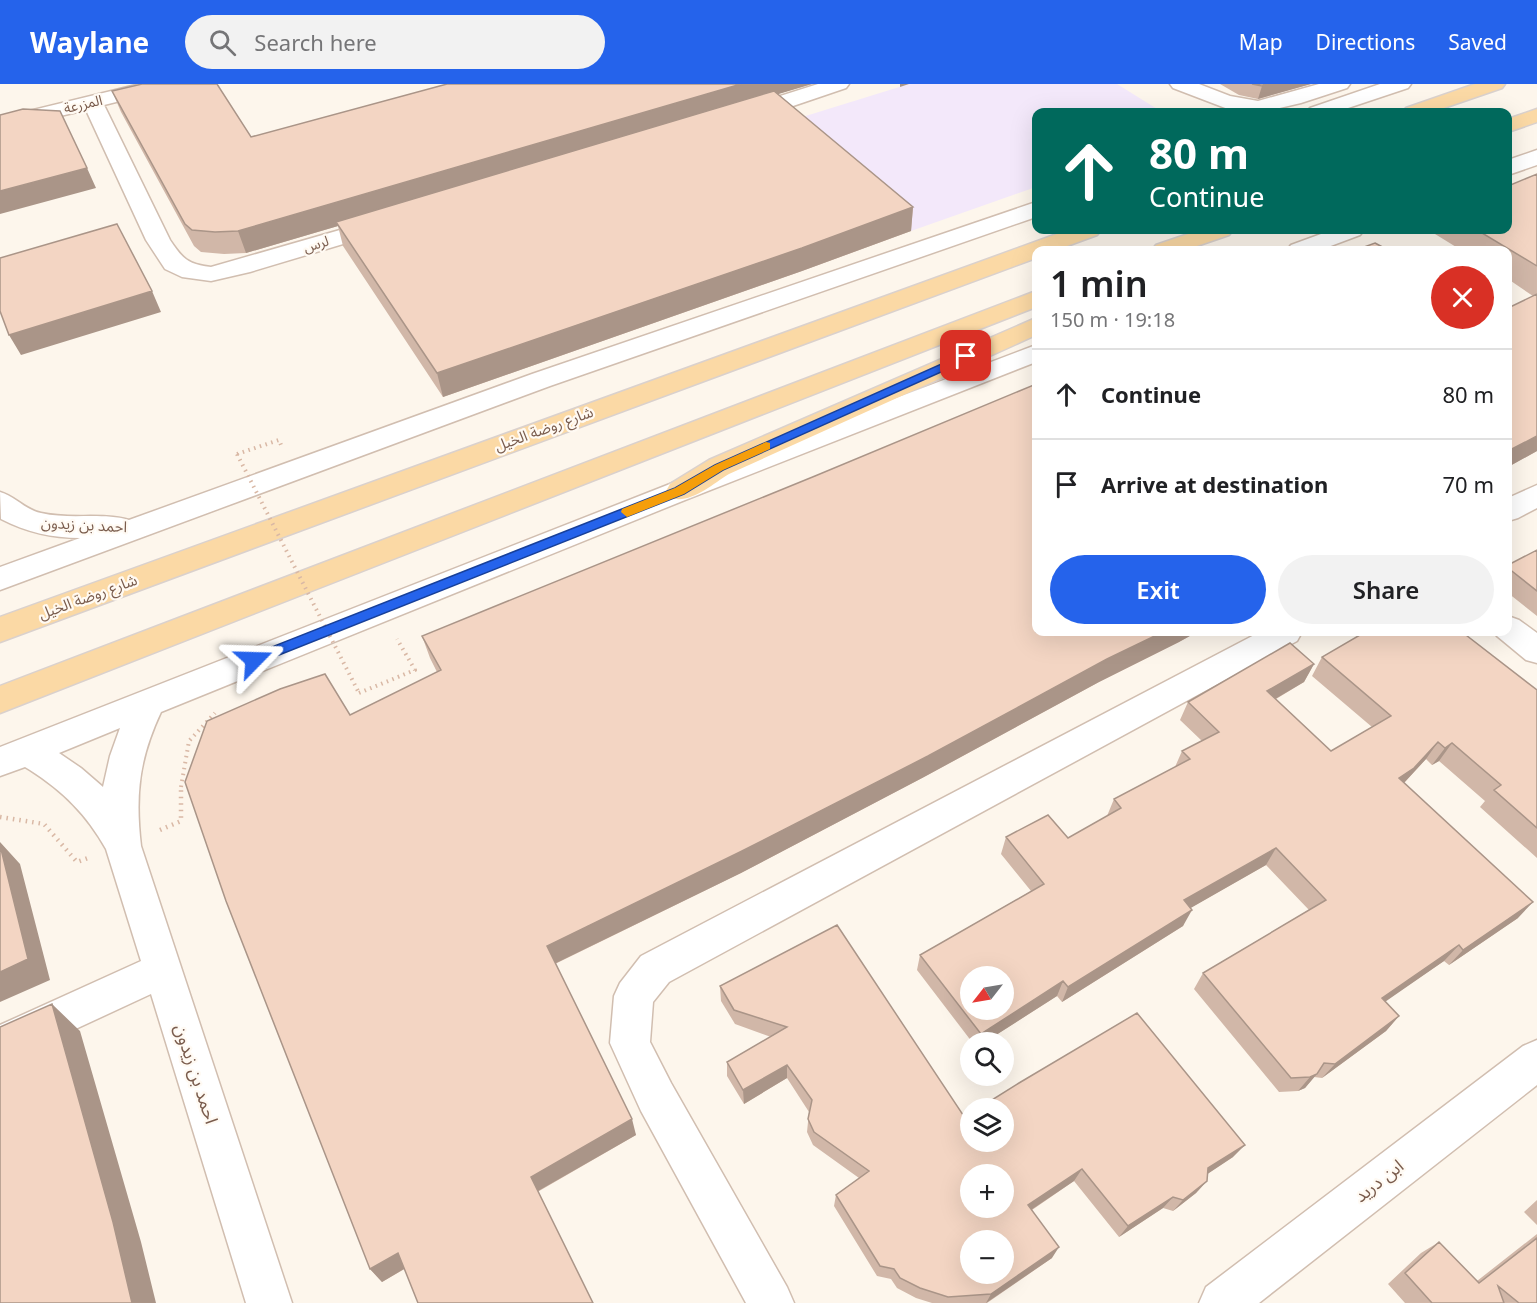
<!DOCTYPE html>
<html lang="en">
<head>
<meta charset="utf-8">
<style>
	:root { --surface:#fff; --page:#f2f2f2; --text:#202124; --muted:#757577; --line:#e0e0e0; --accent:#2563eb }
	body { margin:0; font-family:"Noto Sans","Noto Sans Arabic",sans-serif; background:var(--page); color:var(--text); height:100vh; display:flex; flex-direction:column; font-size:22px; white-space:nowrap }
	* { box-sizing:border-box; margin:0 }
	p { font-size:20px; color:var(--muted) }
	.icon { flex:none; width:33px; height:33px; fill:none; stroke:currentColor; stroke-width:2; stroke-linecap:round; stroke-linejoin:round }
	.map { position:relative; flex:1; overflow:hidden }
	.sheet { position:absolute; left:1032px; top:162px; width:480px; height:390px; display:flex; flex-direction:column; background:var(--surface); border-radius:12px; box-shadow:0 6px 24px #0002 }
	.sheet>* { flex:none }
	.hud { position:absolute; left:1032px; top:24px; width:480px; height:126px; border-radius:12px; box-shadow:0 6px 24px #0002; background:#00695c; color:#fff; overflow:hidden }
	.needle { width:39px; rotate:239deg }
	.tools { position:absolute; left:960px; top:882px; display:grid; gap:12px }
	.tools a { display:grid; place-items:center; width:54px; height:54px; border-radius:50%; background:var(--surface); box-shadow:0 6px 24px #0002; font-size:30px }
	.pin { position:absolute; display:grid; place-items:center; width:51px; height:51px; color:#fff; margin:-26px; border-radius:12px; box-shadow:0 3px 9px #0006 }
	.me { position:absolute; width:66px; margin:-33px; rotate:68deg; stroke-linejoin:round; filter:drop-shadow(0 0 4px #0008) }
	.turn { display:flex; align-items:center; gap:21px; height:126px; padding:0 18px; font-size:27px }
	.turn .icon { width:78px; height:78px; stroke-width:2.5 }
	.turn b { display:block; font-size:42px; line-height:51px }
	.round { display:grid; place-items:center; flex:none; width:63px; height:63px; border-radius:32px; background:var(--page) }
	.overview { display:flex; align-items:center; justify-content:space-between; height:102px; padding:0 18px }
	h1 { font-size:36px; font-weight:600; line-height:45px }
	.primary-button { display:flex; gap:12px; margin-top:auto; padding:12px 18px }
	.primary-button a { flex:1; height:69px; border-radius:36px; background:var(--accent); color:#fff; font-size:24px; font-weight:600; line-height:69px; text-align:center }
	.primary-button a+a { background:var(--page); color:var(--text) }
	ul { padding:0; list-style:none }
	li { display:flex; align-items:center; gap:18px; height:90px; padding:0 18px; border-top:2px solid var(--line) }
	li div { flex:1 }
	li b { display:block; font-size:22px }
	li em { font-style:normal }
	header { display:flex; align-items:center; gap:36px; box-sizing:border-box; height:84px; padding:0 30px; background:var(--accent); color:#fff }
	header strong { font-size:28px }
	nav { display:flex; gap:33px; margin-inline-start:auto; font-size:21px }
	.search { width:420px; height:54px; background:var(--page); display:flex; align-items:center; gap:15px; box-sizing:border-box; padding:0 21px; border-radius:33px; color:var(--muted); font-size:22px }
	.map>svg:first-child { display:block }
</style>
</head>
<body>
<header>
<strong>Waylane</strong>
<div class="search"><svg class="icon" aria-label="search" viewBox="0 0 24 24"><circle cx="10" cy="10" r="6"/><path d="M15 15l6 6"/></svg>Search here</div>
<nav><a>Map</a><a>Directions</a><a>Saved</a></nav>
</header>
<div class="map">
<svg width="1537" height="1219" viewBox="0 0 1537 1219">
	<rect width="100%" height="100%" fill="#fdf6ec"/>
	<path fill="#f3e8fa" d="M909,0H1117L1162,28H1036V103L911,147L783,39Z"/>
	<g fill="none" stroke-linecap="round" stroke-linejoin="round">
		<defs>
			<path id="minor" d="M140,0H176L173,4L104,21L170,156C183,175 187,180 211,183L385,133L393,135L397,140L393,145L250,188L211,197L182,193L165,185L146,156L86,26L0,46V34Z
				M818,0H849L846,4L752,36L744,37L736,36L733,31L736,26Z
				M1170,0H1199L1230,12L1258,17L1319,0H1350L1347,4L1301,19L1262,28H1226L1228,25L1173,4Z
				M1380,0H1411L1408,4L1336,28H1306L1310,24Z
				M1537,66V81L1508,91V76Z
				M1036,118V133L550,302L0,506V483L80,454C52,454 26,448 1,435L0,408C15,412 25,426 41,429C70,436 101,428 129,436L532,290Z
				M1332,146H1364L1360,151L1320,166H1287L1291,161Z
				M1036,261V278L690,414L161,628C139,675 135,711 141,762L292,1219H246L151,910L0,980V941L141,877L106,765C87,731 63,707 30,686L25,683L0,692V663L670,400ZM120,644L110,672L103,703L81,684L59,669Z
				M1537,401V424L1518,434L1508,437V414Z
				M1508,532L1519,536L1537,549V579L1526,576L1497,552L1494,548H1508Z
				M1260,548H1302L1297,557L669,898L653,918L650,958L671,999L787,1203L794,1219H746L641,1027L610,959L614,912L620,899L641,872Z
				M1537,956V1001L1259,1219H1199L1206,1203L1523,962Z"/>
			<path id="major" d="M1475,0H1505L1502,4L1432,28H1402L1406,24Z
				M1537,25V38L1508,48V35Z
				M1068,146H1101L1097,151L1056,166H1036V174L0,558V533Z
				M1200,146H1233L1229,151L1185,166H1152L1156,161Z
				M1036,207V223L0,629V602Z
				M1036,234V251L729,390C711,401 691,420 670,414L666,407L670,400L709,376Z"/>
		</defs>
		<use href="#minor" stroke="#d1beb0" stroke-width="3"/>
		<use href="#major" stroke="#dad1cd" stroke-width="3"/>
		<path stroke="#d9b8a5" stroke-width="4" stroke-dasharray="1.5 4.5" stroke-linecap="butt" d="M237,370L279,356L281,361
			M359,609L415,586L397,555
			M181,703L189,657L215,629"/>
		<path stroke="#d9b8a5" stroke-width="4.5" stroke-dasharray="1.5 5" stroke-linecap="butt" d="M0,733L44,740L77,778L88,774
			M160,746L181,737V702"/>
		<use href="#minor" fill="#fff" fill-rule="evenodd"/>
		<use href="#major" fill="#fbd9a5" fill-rule="evenodd"/>
		<path stroke="#d9b8a5" stroke-width="4" stroke-dasharray="1.5 4.5" stroke-linecap="butt" d="M237,370L359,609"/>
	</g>
	<path fill="#d1b7a8" d="M447,0H812L777,10L913,123L911,147L802,187L443,313L343,162L338,142L246,169L224,170L201,168L194,162L121,28L112,7L251,53Z
		M1220,0H1311L1258,15L1239,11Z
		M1537,90V367L1508,383L1533,212L1508,195V166H1461L1435,150L1438,146H1508Z
		M1537,466V532L1508,509V481Z
		M1036,548H1197L1179,558L1099,598L924,693L741,789L555,880L636,1051L382,1198L370,1185L350,631L437,588L430,574L422,552Z
		M1322,573L1537,606V774L1480,723L1485,717L1439,677L1432,681L1426,675L1404,699L1518,834L1449,881L1444,877L1385,917L1399,932L1386,947L1322,994L1314,993L1305,1004L1298,1007L1279,1008L1194,905L1203,889L1309,826L1266,781L1190,824L1183,842L1062,918L1057,912L985,958H972L917,886L920,871L1031,807L1001,770L1006,753L1068,754L1107,732L1114,715L1175,683L1182,667L1202,657L1180,636L1188,618L1314,580L1304,598L1276,615L1331,667L1372,643L1312,592Z
		M720,902L965,1034L1233,1073L1207,1090V1097L1196,1109L1173,1127L1163,1124L1119,1153L1074,1097L1032,1126L1052,1174L987,1219H932L916,1214L897,1204L891,1195L877,1192L834,1122L836,1111L859,1094L813,1061L807,1048L809,1028L787,994L744,1020L727,992V978L771,953L735,940L721,917Z
		M1537,1116V1141L1524,1128Z
		M1537,1150V1219H1405L1388,1200L1421,1169L1439,1158L1477,1197Z"/>
	<path fill="#aa9588" d="M741,0H812L339,142L336,138L338,142L246,169L238,147Z
		M900,0H909L900,3Z
		M1268,0H1311L1258,15L1262,2Z
		M87,84L96,104L0,130V107Z
		M913,123L911,147L802,187L443,313L437,289Z
		M152,207L161,228L21,271L9,251Z
		M1537,352V367L1508,383V367Z
		M1163,548H1197L1179,558L1099,598L924,693L741,789L552,881L547,862L1107,575Z
		M1314,580L1304,598L1258,625L1267,607Z
		M1438,658L1426,675L1402,701L1399,694Z
		M1452,659L1439,677L1432,681L1445,664Z
		M0,758L20,780L50,896L0,918Z
		M1276,764L1266,781L1175,833L1184,816Z
		M1533,818L1518,834L1449,881L1463,866Z
		M1192,826L1183,842L1062,918L1068,903Z
		M1459,861L1444,877L1369,929L1382,914Z
		M1063,897L1057,912L985,958H979L981,950Z
		M52,920L80,947L141,1158L156,1219H132Z
		M1399,932L1386,947L1322,994L1335,980Z
		M787,981V994L744,1020L743,1006Z
		M1317,990L1305,1004L1298,1007L1310,993Z
		M632,1035L636,1051L538,1107L531,1093Z
		M1245,1061L1233,1073L1197,1097L1208,1084Z
		M1082,1085L1074,1097L1022,1132L1028,1121Z
		M1207,1097L1196,1109L1173,1127L1183,1116Z
		M1173,1113L1163,1124L1119,1153L1128,1142Z
		M1059,1163L1052,1174L986,1219L991,1210Z
		M398,1169L409,1182L382,1198L370,1185Z"/>
	<path fill="#f3d5c3" stroke="#aa9588" stroke-width="1.5" fill-rule="evenodd" d="M142,0H217L251,53L447,0H741L238,147L215,148L192,146L185,140L112,7Z
		M1252,0H1268L1262,2Z
		M774,7L913,123L802,164L437,289L336,138Z
		M23,25L60,27L87,84L0,107V31Z
		M1537,90V182L1477,146H1508V102Z
		M117,140L152,207L9,251L0,227V174Z
		M1375,159L1388,166H1356Z
		M1537,210V352L1508,367V224Z
		M1036,300V548H1163L1107,575L928,672L740,768L547,862L632,1035L531,1093L593,1219H418L398,1169L370,1185L226,817L185,698L207,637L280,605L325,590L350,631L441,586L422,552L815,392Z
		M1537,466V507L1508,484V481Z
		M1365,548H1462L1537,606V744L1494,706L1501,701L1452,659L1445,664L1438,658L1414,684L1399,694L1533,818L1463,866L1459,861L1382,914L1399,932L1335,980L1324,979L1317,990L1310,993L1291,994L1203,889L1326,816L1276,764L1184,816L1192,826L1068,903L1063,897L981,950L920,871L1044,800L1006,753L1048,731L1068,754L1121,724L1114,715L1190,675L1182,667L1219,648L1188,618L1290,559L1314,580L1267,607L1331,667L1391,632L1322,573ZM970,892H1004V926H970Z
		M0,761L28,875L0,888Z
		M837,841L965,1034L970,1030V1058H1004V1024H979L1019,999L1137,929L1245,1061L1208,1084L1207,1097L1183,1116L1173,1113L1128,1142L1082,1085L1028,1121L1059,1163L991,1210L948,1213L920,1204L900,1194L894,1185L880,1182L836,1111L869,1087L814,1048L808,1035L812,1016L787,981L743,1006L727,978L787,943L734,926L720,902ZM970,1090H1004V1124H970ZM970,1156H1004V1190H970Z
		M52,920L113,1138L132,1219H0V943Z
		M1537,1154V1219H1519L1498,1202L1504,1219H1432L1405,1189L1439,1158L1479,1199Z"/>
	<path fill="#2563eb" stroke="#184099" stroke-width="1.5" d="M966,269L970,270V275L723,386L684,410L259,579H249L247,576L249,572L675,404L715,381Z"/>
	<path fill="#f59e0b" d="M766,358L770,359V365L723,386L684,410L627,433L621,428L622,425L675,404L715,381Z"/>
	<g text-anchor="middle" stroke-width="4.5" stroke-linejoin="round" paint-order="stroke">
		<g font-size="14" fill="#7a5c4d" stroke="#fffaf3">
			<text transform="translate(83 20) rotate(-13)" y="5">المزرعة</text>
			<text transform="translate(316 160) rotate(-17)" y="5">لرس</text>
		</g>
		<g font-size="15" fill="#7a5c4d" stroke="#fffaf3">
			<text transform="translate(544 345) rotate(-20)" y="5">شارع روضة الخيل</text>
			<text transform="translate(84 441) rotate(3)" y="5">احمد بن زيدون</text>
			<text transform="translate(88 513) rotate(-20)" y="5">شارع روضة الخيل</text>
		</g>
		<g font-size="18" fill="#7a5c4d" stroke="#fffaf3">
			<text transform="translate(196 990) rotate(72)" y="6">احمد بن زيدون</text>
			<text transform="translate(1379 1097) rotate(-38)" y="6">ابن دريد</text>
		</g>
	</g>
</svg>
<div class="tools">
<a><svg class="needle" viewBox="-14 -14 28 28"><path d="M0-13l5 13h-10z" fill="#e53935"/><path d="M0 13l5-13h-10z" fill="#757577"/></svg></a>
<a><svg class="icon" aria-label="search" viewBox="0 0 24 24"><circle cx="10" cy="10" r="6"/><path d="M15 15l6 6"/></svg></a>
<a><svg class="icon" aria-label="layers" viewBox="0 0 24 24"><path d="M12 4l9 5-9 5-9-5zM3 14l9 5 9-5"/></svg></a>
<a>+</a>
<a>−</a>
</div>
<div class="pin" style="left:966px;top:272px;background:#d93025"><svg class="icon" aria-label="arrive" viewBox="0 0 24 24"><path d="M6 21V4h12l-3 4 3 4H6"/></svg></div>
<svg class="me" style="left:254px;top:576px" viewBox="-20 -20 40 40"><path d="M0-17L14 15 0 8-14 15z" fill="#2563eb" stroke="#fff" stroke-width="4"/></svg>
<div class="hud">
<div class="turn"><svg class="icon" aria-label="ahead" viewBox="0 0 24 24"><path d="M12 20V5M6 11l6-6 6 6"/></svg><div><b>80 m</b>Continue</div></div>
</div>
<section class="sheet">
<div class="overview"><div><h1>1 min</h1><p>150 m · 19:18</p></div><a class="round" style="background:#d93025;color:#fff"><svg class="icon" aria-label="close" viewBox="0 0 24 24"><path d="M6 6l12 12M18 6L6 18"/></svg></a></div>
<ul>
<li><svg class="icon" aria-label="ahead" viewBox="0 0 24 24"><path d="M12 20V5M6 11l6-6 6 6"/></svg><div><b>Continue</b></div><em>80 m</em></li>
<li><svg class="icon" aria-label="arrive" viewBox="0 0 24 24"><path d="M6 21V4h12l-3 4 3 4H6"/></svg><div><b>Arrive at destination</b></div><em>70 m</em></li>
</ul>
<div class="primary-button"><a>Exit</a><a>Share</a></div>
</section>
</div>
</body>
</html>
